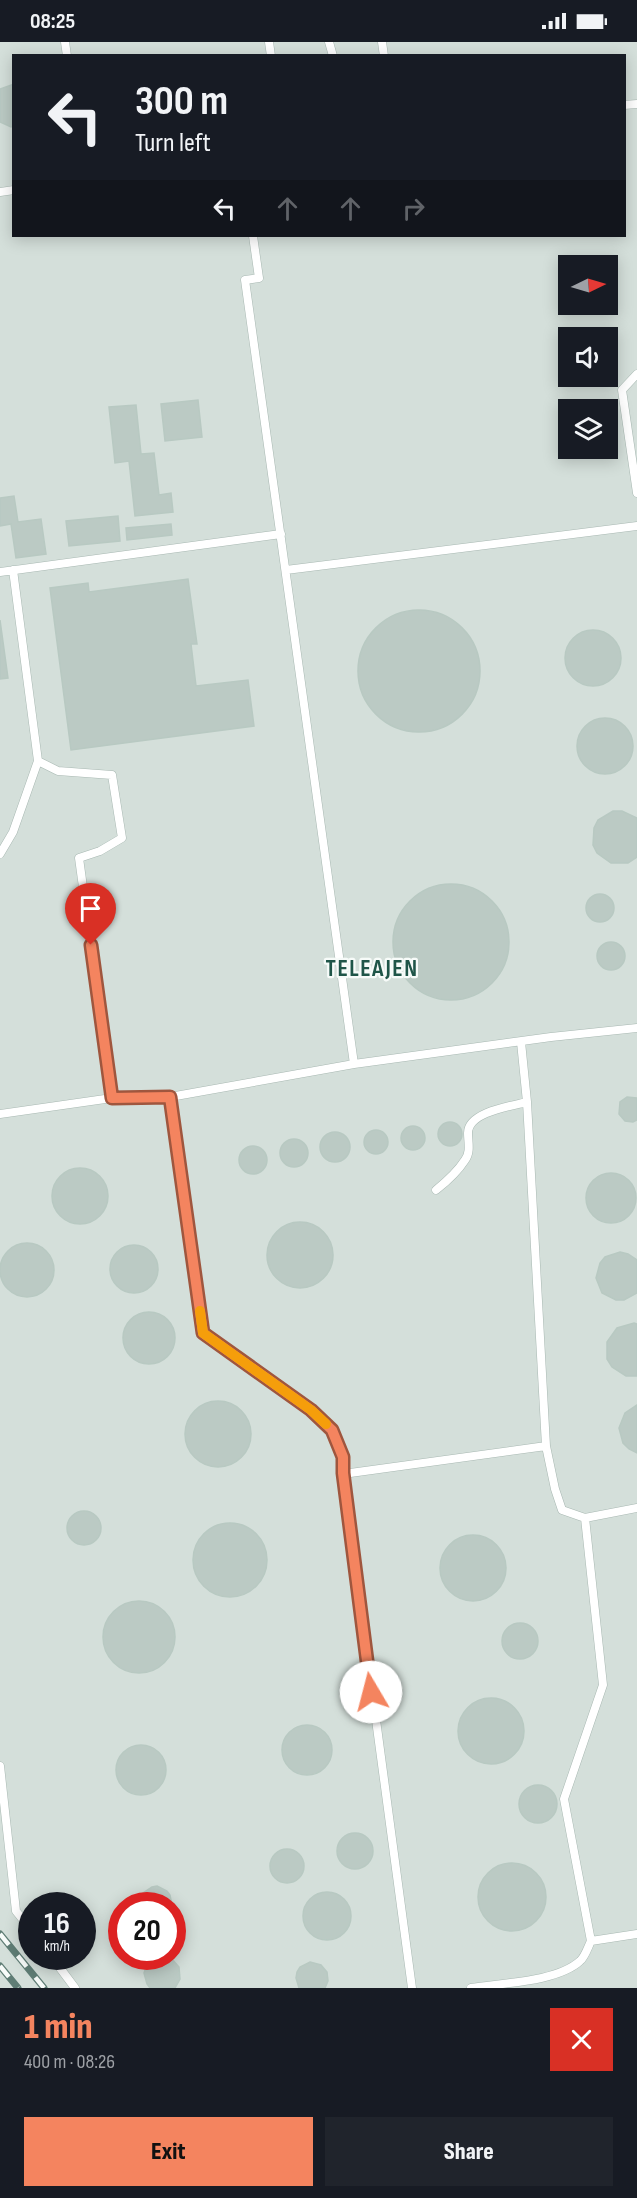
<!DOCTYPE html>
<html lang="en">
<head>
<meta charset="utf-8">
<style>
	:root { --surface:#171b24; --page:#20242c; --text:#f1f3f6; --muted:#9ea1a6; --accent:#f4845f }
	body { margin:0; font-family:"Sofia Sans Condensed",sans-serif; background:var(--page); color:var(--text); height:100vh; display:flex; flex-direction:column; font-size:22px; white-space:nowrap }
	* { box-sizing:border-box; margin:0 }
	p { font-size:20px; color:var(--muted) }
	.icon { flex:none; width:33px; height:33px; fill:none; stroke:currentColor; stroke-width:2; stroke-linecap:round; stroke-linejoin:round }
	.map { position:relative; height:1946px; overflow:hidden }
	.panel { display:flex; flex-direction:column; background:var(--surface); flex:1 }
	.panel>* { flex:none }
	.hud { position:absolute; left:12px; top:12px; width:614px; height:183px; border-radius:0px; box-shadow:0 3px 15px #0003; background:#171b24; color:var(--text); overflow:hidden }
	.needle { width:39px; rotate:85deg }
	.controls { position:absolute; left:558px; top:213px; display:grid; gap:12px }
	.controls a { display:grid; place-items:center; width:60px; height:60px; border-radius:0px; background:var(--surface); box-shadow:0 3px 15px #0003; font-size:30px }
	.speed { position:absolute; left:18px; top:1850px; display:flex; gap:12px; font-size:30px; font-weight:700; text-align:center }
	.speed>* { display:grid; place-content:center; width:78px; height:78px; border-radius:50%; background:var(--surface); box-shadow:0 3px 15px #0003; line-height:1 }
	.speed small { font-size:15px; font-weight:400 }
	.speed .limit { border:9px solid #d22; background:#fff; color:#111 }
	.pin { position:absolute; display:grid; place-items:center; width:51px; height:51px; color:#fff; margin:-62px -26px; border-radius:50% 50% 50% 0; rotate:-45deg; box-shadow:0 0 6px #0007 }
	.pin .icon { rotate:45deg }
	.me { position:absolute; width:66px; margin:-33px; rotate:352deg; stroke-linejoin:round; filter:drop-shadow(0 0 4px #0008) }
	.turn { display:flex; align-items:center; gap:21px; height:126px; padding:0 24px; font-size:27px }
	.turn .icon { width:78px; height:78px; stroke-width:2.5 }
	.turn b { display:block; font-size:42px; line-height:51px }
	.lanes { display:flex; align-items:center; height:57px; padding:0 24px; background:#0003; justify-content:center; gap:30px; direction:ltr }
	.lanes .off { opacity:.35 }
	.round { display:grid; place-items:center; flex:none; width:63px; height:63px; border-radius:0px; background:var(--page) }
	.overview { display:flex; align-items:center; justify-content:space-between; height:102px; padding:0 24px }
	h1 { font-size:36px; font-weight:800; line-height:45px; color:var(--accent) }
	.primary-button { display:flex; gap:12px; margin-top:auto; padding:12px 24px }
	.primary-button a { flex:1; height:69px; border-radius:0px; background:var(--accent); color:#111; font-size:24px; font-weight:800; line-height:69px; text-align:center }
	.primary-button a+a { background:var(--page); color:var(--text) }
	.status { display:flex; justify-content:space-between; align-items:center; height:42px; padding:0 30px; background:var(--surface); direction:ltr }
	.status svg { height:16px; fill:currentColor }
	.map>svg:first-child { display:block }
</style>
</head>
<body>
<div class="status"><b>08:25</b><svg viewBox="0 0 49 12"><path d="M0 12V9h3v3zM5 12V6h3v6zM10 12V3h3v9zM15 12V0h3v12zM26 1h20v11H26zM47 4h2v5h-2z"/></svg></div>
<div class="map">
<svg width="637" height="1946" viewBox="0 0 637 1946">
	<rect width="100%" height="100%" fill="#e6efeb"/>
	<path fill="#d4dfda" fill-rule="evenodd" d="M0,0H637V1946H0ZM14,14H624V194H14ZM568,224H608V262H568ZM568,296H608V334H568ZM568,368H608V406H568ZM32,1863H82V1914H32ZM122,1863H172V1914H122Z"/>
	<path fill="#bbcac4" stroke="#b8c9c2" stroke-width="1.5" d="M14,42V84L11,85L0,80V47Z
		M198,358L202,395L165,399L161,362Z
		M136,363L141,412L154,411L159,453L171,451L173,470L135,474L129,419L115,421L109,365Z
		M14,454L18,480L41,477L46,512L16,516L11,482L0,484V456Z
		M118,474L120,499L69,504L66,479Z
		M171,482L172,493L127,498L126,486Z
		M188,537L197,602H191L196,644L248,638L254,684L71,708L50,546L88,541L89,550Z
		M358 629a61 61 0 1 1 122 0a61 61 0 1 1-122 0Z
		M0,578L8,636L0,637Z
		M565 616a28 28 0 1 1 56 0a28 28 0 1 1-56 0Z
		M577 704a28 28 0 1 1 56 0a28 28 0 1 1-56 0Z
		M613,769H622L637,776V815L628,821H611L597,811L593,803L594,786L598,778Z
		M393 900a58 58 0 1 1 116 0a58 58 0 1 1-116 0Z
		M586 866a14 14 0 1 1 28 0a14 14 0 1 1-28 0Z
		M597 914a14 14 0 1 1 28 0a14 14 0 1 1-28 0Z
		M627,1055L637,1056V1078L633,1080L625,1079L619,1072L620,1060Z
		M438 1092a12 12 0 1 1 24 0a12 12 0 1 1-24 0Z
		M401 1096a12 12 0 1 1 24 0a12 12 0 1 1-24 0Z
		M364 1100a12 12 0 1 1 24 0a12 12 0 1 1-24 0Z
		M320 1105a15 15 0 1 1 30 0a15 15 0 1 1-30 0Z
		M280 1111a14 14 0 1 1 28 0a14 14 0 1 1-28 0Z
		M239 1118a14 14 0 1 1 28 0a14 14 0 1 1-28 0Z
		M52 1154a28 28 0 1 1 56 0a28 28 0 1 1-56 0Z
		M586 1156a25 25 0 1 1 50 0a25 25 0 1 1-50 0Z
		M267 1213a33 33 0 1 1 66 0a33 33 0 1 1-66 0Z
		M0 1228a27 27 0 1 1 54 0a27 27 0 1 1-54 0Z
		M110 1227a24 24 0 1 1 48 0a24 24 0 1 1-48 0Z
		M620,1210L628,1212L637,1218V1251L624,1258H616L602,1251L596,1236L600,1221L605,1215Z
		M123 1296a26 26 0 1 1 52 0a26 26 0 1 1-52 0Z
		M634,1281L637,1282V1334H626L612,1325L607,1317V1300L617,1286Z
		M185 1392a33 33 0 1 1 66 0a33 33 0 1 1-66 0Z
		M637,1363V1411L629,1407L623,1401L619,1386L625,1371Z
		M67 1486a17 17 0 1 1 34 0a17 17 0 1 1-34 0Z
		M193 1518a37 37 0 1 1 74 0a37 37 0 1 1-74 0Z
		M440 1526a33 33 0 1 1 66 0a33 33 0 1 1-66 0Z
		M103 1595a36 36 0 1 1 72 0a36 36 0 1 1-72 0Z
		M502 1599a18 18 0 1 1 36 0a18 18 0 1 1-36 0Z
		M458 1689a33 33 0 1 1 66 0a33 33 0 1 1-66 0Z
		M282 1708a25 25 0 1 1 50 0a25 25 0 1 1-50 0Z
		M116 1728a25 25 0 1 1 50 0a25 25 0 1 1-50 0Z
		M519 1762a19 19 0 1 1 38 0a19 19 0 1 1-38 0Z
		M337 1809a18 18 0 1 1 36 0a18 18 0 1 1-36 0Z
		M270 1824a17 17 0 1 1 34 0a17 17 0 1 1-34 0Z
		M478 1855a34 34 0 1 1 68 0a34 34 0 1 1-68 0Z
		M157,1844L167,1849L170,1853L172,1863H140L143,1851L152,1845Z
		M303 1874a24 24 0 1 1 48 0a24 24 0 1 1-48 0Z
		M160,1914L171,1916L179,1925L180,1937L175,1946H150L147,1942L144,1931L146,1925L149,1920Z
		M310,1920L321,1923L327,1930L328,1939L325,1946H299L296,1936L297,1930L300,1925Z"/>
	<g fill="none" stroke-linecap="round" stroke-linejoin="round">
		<defs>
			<path id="lane" d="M65,0L67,14
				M269,0L271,14
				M329,0L333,14
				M382,0L384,14
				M624,63L637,62
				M0,150L14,148
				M253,194L259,236L245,238L354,1022
				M637,332L622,348L637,451
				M286,528L637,484
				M0,530L281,492
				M38,719L58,729L112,733L122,796L100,809L79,816L112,1056
				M0,812L13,790L38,719L13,528
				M521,1000L527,1060L546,1404L555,1447L562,1468L585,1476L637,1466
				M170,1055L203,1291L311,1368L332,1388L343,1415V1432L412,1946
				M0,1072L112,1056L170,1055L354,1022L551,995L637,986
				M436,1148C446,1140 458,1129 465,1118C471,1110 468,1100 468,1091C468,1070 511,1064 527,1060
				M343,1432L546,1404
				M0,1724L16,1869L32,1889
				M591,1899L637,1892
				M51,1914L75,1946
				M471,1946C501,1941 557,1940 580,1919C585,1915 588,1905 591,1899L564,1757L603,1643L585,1476"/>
		</defs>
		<use href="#lane" stroke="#a8b8b2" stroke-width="9"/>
		<use href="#lane" stroke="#fff" stroke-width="8"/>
		<defs>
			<path id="rail" d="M0,1892L44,1946
				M0,1924L18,1946"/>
		</defs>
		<use href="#rail" stroke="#5f7d75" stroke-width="7"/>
		<use href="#rail" stroke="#f7fbf9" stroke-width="4.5" stroke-dasharray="14" stroke-linecap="butt"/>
	</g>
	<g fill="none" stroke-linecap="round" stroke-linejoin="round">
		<defs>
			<path id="route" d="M91,903L112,1056L170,1055L203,1291L311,1368L332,1388L343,1415V1431L371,1650"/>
		</defs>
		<use href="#route" stroke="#9f563e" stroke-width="15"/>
		<use href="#route" stroke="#f4845f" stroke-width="10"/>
		<path stroke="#f59e0b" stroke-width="10" d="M200,1269L203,1291L311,1368L326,1382"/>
	</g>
	<g text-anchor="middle" stroke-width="4.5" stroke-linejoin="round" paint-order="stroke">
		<g font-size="24" font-weight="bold" letter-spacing="1.5" fill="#1f5548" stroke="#f7fbf9">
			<text x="372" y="934">TELEAJEN</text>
		</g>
	</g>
</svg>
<div class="controls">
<a><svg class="needle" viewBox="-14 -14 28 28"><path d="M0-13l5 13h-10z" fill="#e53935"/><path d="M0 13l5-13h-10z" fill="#9ea1a6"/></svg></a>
<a><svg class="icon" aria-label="sound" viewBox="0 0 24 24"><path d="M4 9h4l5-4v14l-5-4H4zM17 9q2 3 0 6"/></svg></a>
<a><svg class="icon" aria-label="layers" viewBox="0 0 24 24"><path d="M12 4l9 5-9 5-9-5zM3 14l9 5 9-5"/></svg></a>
</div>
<div class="speed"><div>16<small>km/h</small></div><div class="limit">20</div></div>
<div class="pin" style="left:91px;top:903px;background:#d93025"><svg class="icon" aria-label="arrive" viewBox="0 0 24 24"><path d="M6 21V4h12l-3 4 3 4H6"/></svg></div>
<svg class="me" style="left:371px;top:1650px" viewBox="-20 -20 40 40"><circle r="19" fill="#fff"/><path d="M0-13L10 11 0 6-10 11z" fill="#f4845f"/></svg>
<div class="hud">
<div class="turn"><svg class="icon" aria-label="left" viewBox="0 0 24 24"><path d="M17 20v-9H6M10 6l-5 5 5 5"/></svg><div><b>300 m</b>Turn left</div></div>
<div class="lanes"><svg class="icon" aria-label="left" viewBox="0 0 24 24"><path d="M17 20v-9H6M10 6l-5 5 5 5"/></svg><svg class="icon off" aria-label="ahead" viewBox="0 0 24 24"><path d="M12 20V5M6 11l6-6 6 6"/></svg><svg class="icon off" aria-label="ahead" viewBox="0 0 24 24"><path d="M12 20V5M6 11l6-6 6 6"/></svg><svg class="icon off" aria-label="right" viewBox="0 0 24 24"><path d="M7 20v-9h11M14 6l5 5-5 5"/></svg></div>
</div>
</div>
<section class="panel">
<div class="overview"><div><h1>1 min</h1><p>400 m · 08:26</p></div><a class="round" style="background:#d93025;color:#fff"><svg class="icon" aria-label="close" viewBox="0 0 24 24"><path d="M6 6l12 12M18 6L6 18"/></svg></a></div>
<div class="primary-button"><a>Exit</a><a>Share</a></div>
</section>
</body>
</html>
